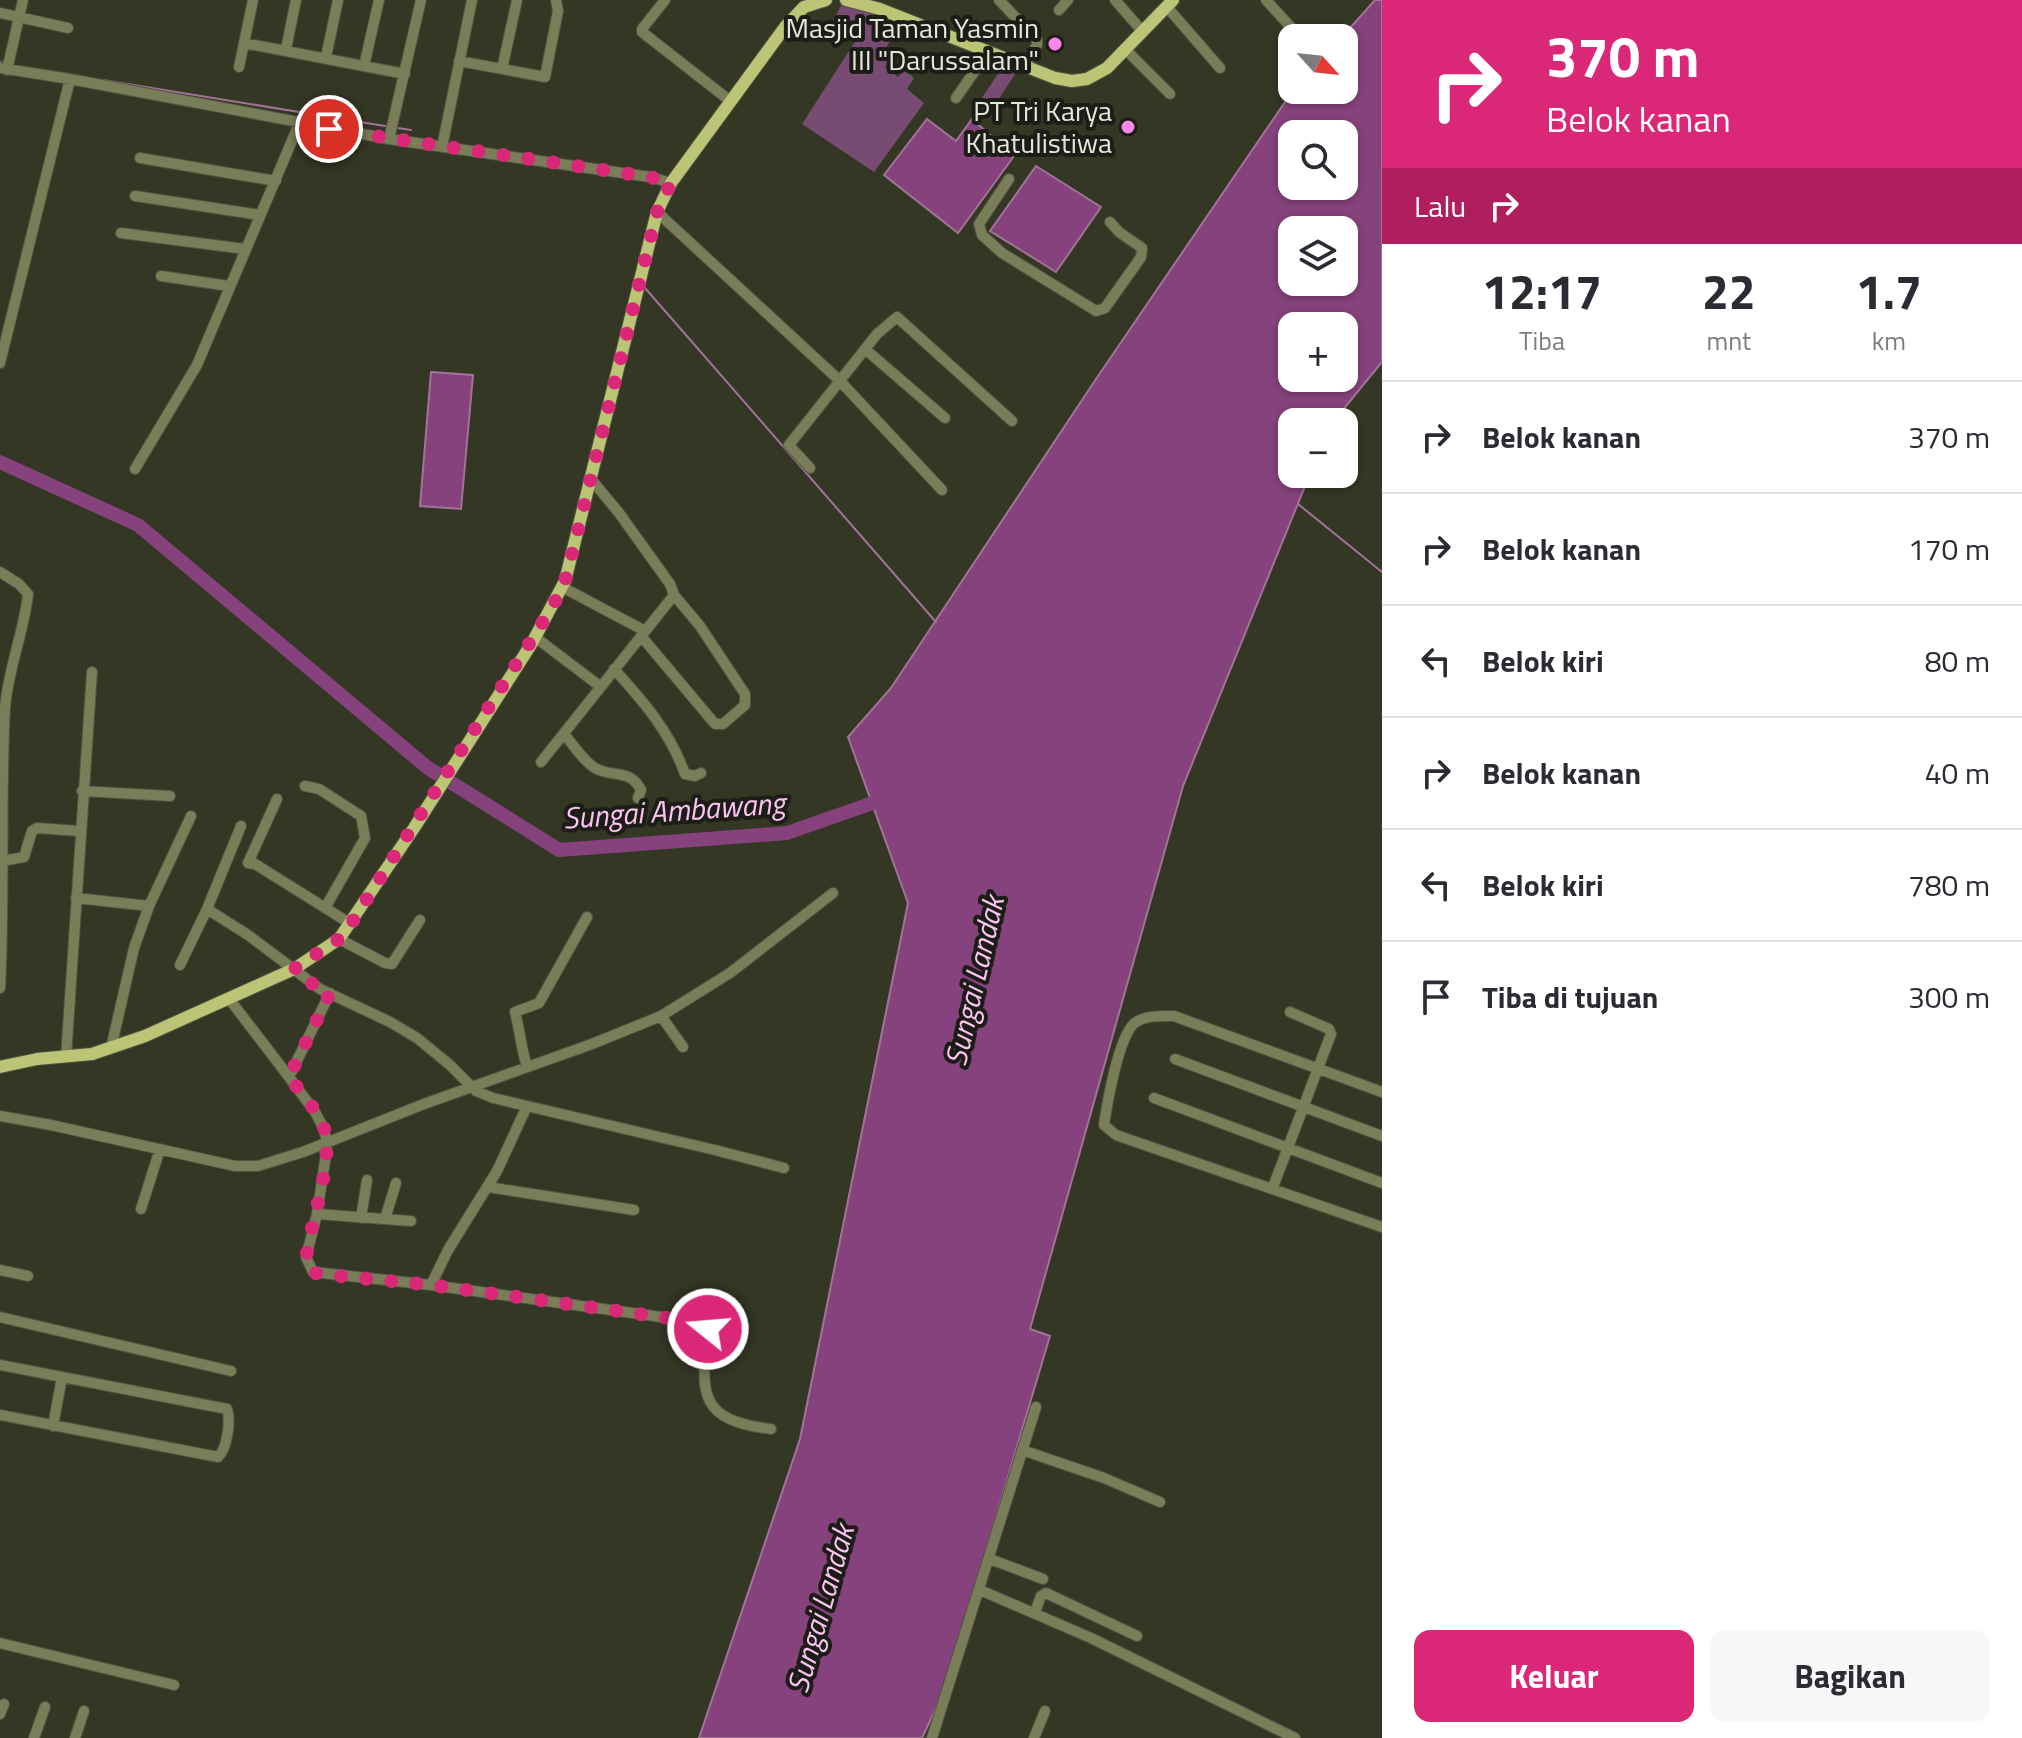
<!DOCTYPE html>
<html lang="id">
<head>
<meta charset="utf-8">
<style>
	:root { --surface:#fff; --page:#f7f7f7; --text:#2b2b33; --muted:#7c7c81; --line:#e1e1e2; --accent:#db2777 }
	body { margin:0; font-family:"Titillium Web",sans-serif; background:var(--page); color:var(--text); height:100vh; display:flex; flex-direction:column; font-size:30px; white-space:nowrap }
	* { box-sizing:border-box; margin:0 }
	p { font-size:26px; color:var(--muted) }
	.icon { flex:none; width:44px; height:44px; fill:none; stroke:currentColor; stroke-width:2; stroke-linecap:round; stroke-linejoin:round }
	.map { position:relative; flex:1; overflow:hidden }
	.drawer { display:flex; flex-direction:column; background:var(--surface); width:640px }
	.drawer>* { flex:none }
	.top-card { background:#db2777; color:#fff; overflow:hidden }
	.needle { width:52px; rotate:117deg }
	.controls { position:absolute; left:1278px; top:24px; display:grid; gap:16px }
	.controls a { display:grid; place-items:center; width:80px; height:80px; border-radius:16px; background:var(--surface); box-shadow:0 2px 6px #0004; font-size:40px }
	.pin { position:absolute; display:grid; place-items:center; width:68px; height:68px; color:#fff; margin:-34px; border:4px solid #fff; border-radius:50%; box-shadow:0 2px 8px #0007 }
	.me { position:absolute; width:88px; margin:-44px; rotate:287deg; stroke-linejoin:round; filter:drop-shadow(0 0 6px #0008) }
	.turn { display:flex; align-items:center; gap:28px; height:168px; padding:0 32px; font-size:36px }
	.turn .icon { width:104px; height:104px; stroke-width:2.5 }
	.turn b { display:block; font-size:56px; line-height:68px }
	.then { display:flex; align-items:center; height:76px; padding:0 32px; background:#0003; gap:16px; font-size:30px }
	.eta { display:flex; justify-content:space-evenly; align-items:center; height:136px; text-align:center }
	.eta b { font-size:48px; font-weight:700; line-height:56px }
	.cta { display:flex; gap:16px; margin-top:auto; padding:16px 32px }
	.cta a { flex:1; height:92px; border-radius:16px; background:var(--accent); color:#fff; font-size:32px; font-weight:700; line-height:92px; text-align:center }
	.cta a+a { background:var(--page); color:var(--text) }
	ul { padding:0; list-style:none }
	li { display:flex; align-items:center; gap:24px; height:112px; padding:0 32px; border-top:2px solid var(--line) }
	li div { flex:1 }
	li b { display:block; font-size:30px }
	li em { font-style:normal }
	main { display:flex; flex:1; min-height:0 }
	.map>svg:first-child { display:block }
</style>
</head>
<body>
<main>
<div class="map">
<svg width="1382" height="1738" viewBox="0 0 1382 1738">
	<rect width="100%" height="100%" fill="#353725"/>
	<path fill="#784c72" d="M842,4L901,23L884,51L891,56L885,67L898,77L904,69L914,78L907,89L924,103L874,172L802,124L858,37L833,21Z
		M1004,65L1017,71L988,116L977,105Z"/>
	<path fill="#85427c" stroke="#a27398" stroke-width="2" fill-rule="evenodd" d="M1375,0H1382V362L1333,422H1292V474H1310L1183,786L1030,1329L1050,1336L944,1691L922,1738H699L800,1439L908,903L848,737L891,688L1096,379L1287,99L1295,90H1344V38H1341ZM1292,134H1344V186H1292ZM1292,230H1344V282H1292ZM1292,326H1344V378H1292Z
		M927,119L956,141L972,119L1014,156L958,233L884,175Z
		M1036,166L1101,207L1056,272L990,231Z
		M431,372L473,375L461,509L420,506Z"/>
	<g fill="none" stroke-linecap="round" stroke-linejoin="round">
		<path stroke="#a27398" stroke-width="2" d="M0,62L3,63
			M103,80L385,126
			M398,128L411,130
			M645,288L936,622
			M1298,504L1382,572"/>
		<path stroke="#85427c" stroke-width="14" d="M0,462L138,525L428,768L559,850L787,833L887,798"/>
		<defs>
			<path id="minor" d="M665,0L642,29V32L729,100
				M999,0L1037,40V45L1024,66
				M1115,0L1143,32
				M1266,0L1298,35
				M1167,7L1220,68
				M1059,10L1068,0
				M0,13L68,28
				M244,43L405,74
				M286,49L296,0
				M1126,50L1170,94
				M326,57L338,0
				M459,61L545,77L558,11L556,0
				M364,66L379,0
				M239,67L253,0
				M0,68L70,79L389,139L650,177L671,183
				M502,69L517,0
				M7,70L23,0
				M956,98L988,52
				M389,139L421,0
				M442,147L472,0
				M140,158L276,181
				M1009,179L979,224L982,235L1002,253L1096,311L1105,308L1141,257L1142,248L1119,232L1110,222
				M135,196L260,215
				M657,212L839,380L942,490
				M121,233L245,249
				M161,276L229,286
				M865,349L945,418
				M0,363L70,79
				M810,468L789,445L877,334L897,317L1012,421
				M135,469L197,365L299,124
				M0,572L19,584L28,594C24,632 8,669 5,708C0,801 5,895 0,988
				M562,587L645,631
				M641,636L715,724H723L745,705V694L700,626L674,595
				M535,637L601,687
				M614,669C644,702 670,732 685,774L695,776L701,773
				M564,734C573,744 583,761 595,768C612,778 630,768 641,790L638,798
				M541,762L674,595L670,584L619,513L591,479
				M305,786L319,789L361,816L365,838L325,908
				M82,791L170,796
				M277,799L248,863L255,864L351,924
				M241,826L207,909L248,935L320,989L390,1022L417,1038L450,1065L476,1091L493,1098L715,1150L784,1168
				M2,861L24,857L32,831L37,828L79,831
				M76,898L149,906L134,948L111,1048
				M149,906L191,816
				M339,939L385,963L392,964L420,920
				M180,965L207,909
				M230,1000L289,1077L315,1112L324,1129L327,1143L326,1154L317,1214L306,1257L313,1272L431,1285L704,1323L708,1326C702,1390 694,1420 771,1429
				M661,1016L683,1047
				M66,1057L92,672
				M1175,1059L1382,1136
				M527,1067C521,1048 520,1031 515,1012L539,1003L587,917
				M289,1077L330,993
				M1382,1092L1174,1016C1162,1016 1147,1015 1136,1022C1119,1033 1107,1104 1104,1125L1116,1135L1382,1227
				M1154,1098L1382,1183
				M0,1116L51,1125L235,1166H258L303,1152L424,1104L592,1044L661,1016L730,973L833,893
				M488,1187L634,1210
				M1273,1187L1331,1034L1329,1029L1290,1012
				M141,1209L160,1149
				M317,1214L411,1221
				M361,1218L367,1180
				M385,1219L396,1183
				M0,1270L28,1276
				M431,1285L448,1250L497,1171L527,1106
				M0,1317L231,1371
				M0,1365L227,1409C231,1421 227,1449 218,1457L0,1415
				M53,1426L62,1377
				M1022,1450L1104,1478L1160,1502
				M990,1559L1043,1579
				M980,1590L1091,1638L1295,1738
				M1035,1612L1041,1596L1046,1593L1137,1636
				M0,1643L174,1685
				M0,1714L4,1704
				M34,1738L45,1707
				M75,1738L84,1711
				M932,1738L1036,1407
				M1034,1738L1045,1711"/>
			<path id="major" d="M846,0L880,9L1055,78L1072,81L1087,79L1107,68L1173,0
				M0,1067L37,1059L92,1054L145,1036L294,969L339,939L414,828L532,643L565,581L657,212L671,183L785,27L804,7L826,0"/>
		</defs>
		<use href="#minor" stroke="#515342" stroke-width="12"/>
		<use href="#major" stroke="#515342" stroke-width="14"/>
		<use href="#minor" stroke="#797d58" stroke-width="10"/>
		<use href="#major" stroke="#bcc576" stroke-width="12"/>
	</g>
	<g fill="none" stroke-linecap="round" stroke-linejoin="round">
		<path stroke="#db2777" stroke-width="14" stroke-dasharray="0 25.2" d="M329,129L650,177L671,183L657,212L573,550L565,581L553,606L351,924L339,939L294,969L311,983L330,993L289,1077C301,1093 317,1109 324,1128C335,1163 308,1226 306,1262L313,1272L318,1274L431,1285L704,1323L708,1324V1329"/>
	</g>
	<g fill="#f987e9" stroke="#1c1d16" stroke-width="3">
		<circle cx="1055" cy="44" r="8"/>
		<circle cx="1128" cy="127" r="8"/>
	</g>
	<g text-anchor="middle" stroke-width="8" stroke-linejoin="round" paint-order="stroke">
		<g font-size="28" fill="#e4e6db" stroke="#1c1d16" text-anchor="end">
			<text x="1039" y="38">Masjid Taman Yasmin<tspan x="1039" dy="32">III "Darussalam"</tspan></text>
			<text x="1112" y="121">PT Tri Karya<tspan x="1112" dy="32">Khatulistiwa</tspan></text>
		</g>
		<g font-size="30" font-style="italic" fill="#fdc4f3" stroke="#1c1d16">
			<text transform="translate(674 811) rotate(-4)" y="10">Sungai Ambawang</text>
			<text transform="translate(975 981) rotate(-77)" y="10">Sungai Landak</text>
			<text transform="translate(821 1609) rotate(-74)" y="10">Sungai Landak</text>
		</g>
	</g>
</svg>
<div class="controls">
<a><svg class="needle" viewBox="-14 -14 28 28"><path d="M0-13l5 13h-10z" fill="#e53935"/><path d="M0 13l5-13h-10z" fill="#7c7c81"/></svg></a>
<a><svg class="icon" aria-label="search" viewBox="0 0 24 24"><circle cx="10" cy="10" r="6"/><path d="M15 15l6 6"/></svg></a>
<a><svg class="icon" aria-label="layers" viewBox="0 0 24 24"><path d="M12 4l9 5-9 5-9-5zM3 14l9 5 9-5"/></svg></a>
<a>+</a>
<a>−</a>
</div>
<div class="pin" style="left:329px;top:129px;background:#d93025"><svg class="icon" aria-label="arrive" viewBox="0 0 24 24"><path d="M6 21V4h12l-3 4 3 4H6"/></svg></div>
<svg class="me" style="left:708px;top:1329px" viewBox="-20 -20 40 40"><circle r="17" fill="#db2777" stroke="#fff" stroke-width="3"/><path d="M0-11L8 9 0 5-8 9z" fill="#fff"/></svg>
</div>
<section class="drawer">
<div class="top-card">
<div class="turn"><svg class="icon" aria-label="right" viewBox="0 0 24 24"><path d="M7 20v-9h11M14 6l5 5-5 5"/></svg><div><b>370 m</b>Belok kanan</div></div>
<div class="then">Lalu<svg class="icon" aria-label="right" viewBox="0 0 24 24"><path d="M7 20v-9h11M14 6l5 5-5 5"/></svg></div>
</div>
<div class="eta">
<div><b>12:17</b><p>Tiba</p></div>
<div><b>22</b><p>mnt</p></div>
<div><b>1.7</b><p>km</p></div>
</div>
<ul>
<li><svg class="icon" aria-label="right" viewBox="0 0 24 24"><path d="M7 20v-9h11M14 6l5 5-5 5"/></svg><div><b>Belok kanan</b></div><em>370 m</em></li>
<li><svg class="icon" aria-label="right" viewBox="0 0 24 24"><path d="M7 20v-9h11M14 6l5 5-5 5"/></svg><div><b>Belok kanan</b></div><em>170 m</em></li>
<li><svg class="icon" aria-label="left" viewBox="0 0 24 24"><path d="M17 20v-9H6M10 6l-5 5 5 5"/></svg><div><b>Belok kiri</b></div><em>80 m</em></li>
<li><svg class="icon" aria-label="right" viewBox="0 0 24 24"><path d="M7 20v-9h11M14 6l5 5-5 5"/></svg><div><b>Belok kanan</b></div><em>40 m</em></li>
<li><svg class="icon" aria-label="left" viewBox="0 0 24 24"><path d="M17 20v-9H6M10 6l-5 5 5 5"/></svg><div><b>Belok kiri</b></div><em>780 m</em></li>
<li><svg class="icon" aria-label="arrive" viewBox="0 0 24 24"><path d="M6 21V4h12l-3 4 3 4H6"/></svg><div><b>Tiba di tujuan</b></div><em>300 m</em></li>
</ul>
<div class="cta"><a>Keluar</a><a>Bagikan</a></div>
</section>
</main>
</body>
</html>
